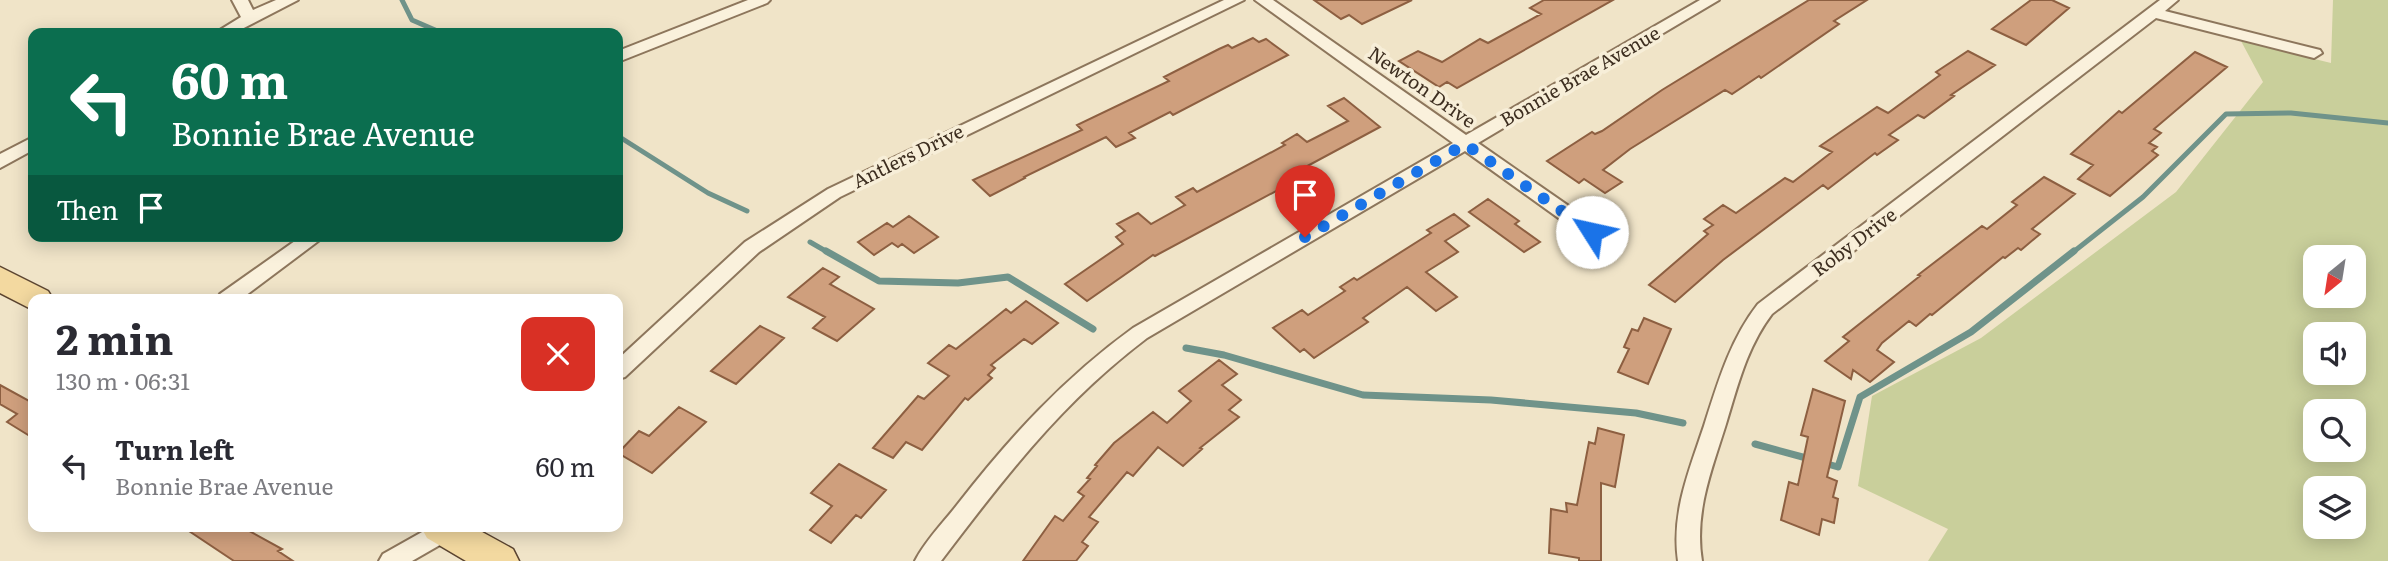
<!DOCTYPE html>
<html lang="en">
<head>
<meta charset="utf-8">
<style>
	:root { --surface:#fff; --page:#f7f7f7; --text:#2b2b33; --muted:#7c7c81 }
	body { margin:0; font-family:Literata,serif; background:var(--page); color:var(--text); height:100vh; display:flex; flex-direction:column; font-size:26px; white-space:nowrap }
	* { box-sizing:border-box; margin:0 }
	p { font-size:23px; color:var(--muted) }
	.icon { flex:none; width:38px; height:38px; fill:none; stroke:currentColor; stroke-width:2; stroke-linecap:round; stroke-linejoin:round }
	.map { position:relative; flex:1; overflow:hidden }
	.panel { position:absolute; left:28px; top:294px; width:595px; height:238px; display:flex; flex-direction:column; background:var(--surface); border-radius:14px; box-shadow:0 4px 18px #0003 }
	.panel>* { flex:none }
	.hud { position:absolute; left:28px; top:28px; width:595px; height:214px; border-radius:14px; box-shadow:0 4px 18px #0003; background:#0b6e4f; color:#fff; overflow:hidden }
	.needle { width:46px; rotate:210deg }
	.controls { position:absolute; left:2303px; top:245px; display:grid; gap:14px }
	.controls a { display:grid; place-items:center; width:63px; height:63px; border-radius:14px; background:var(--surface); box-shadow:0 4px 18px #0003; font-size:35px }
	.pin { position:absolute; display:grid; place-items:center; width:60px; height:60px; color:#fff; margin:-72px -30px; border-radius:50% 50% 50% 0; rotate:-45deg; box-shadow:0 0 7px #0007 }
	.pin .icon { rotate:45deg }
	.me { position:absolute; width:77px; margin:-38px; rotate:305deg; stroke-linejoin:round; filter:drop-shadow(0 0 5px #0008) }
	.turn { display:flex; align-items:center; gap:24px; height:147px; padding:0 28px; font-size:32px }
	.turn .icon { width:91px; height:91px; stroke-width:2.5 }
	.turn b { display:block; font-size:49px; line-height:60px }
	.then { display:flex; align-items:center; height:66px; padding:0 28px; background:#0003; gap:14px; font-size:26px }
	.round { display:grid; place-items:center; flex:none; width:74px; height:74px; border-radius:14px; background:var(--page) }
	.summary { display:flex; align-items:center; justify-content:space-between; height:119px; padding:0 28px }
	h1 { font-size:42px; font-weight:700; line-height:52px }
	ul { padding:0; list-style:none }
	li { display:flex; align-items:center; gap:21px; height:105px; padding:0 28px }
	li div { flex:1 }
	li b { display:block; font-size:26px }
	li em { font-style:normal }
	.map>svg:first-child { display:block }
</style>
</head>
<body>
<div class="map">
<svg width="2388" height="561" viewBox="0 0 2388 561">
	<rect width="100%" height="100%" fill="#f0e4c8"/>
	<path fill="#c9cf9b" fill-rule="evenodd" d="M2333,0H2388V561H1928L1948,529L1858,486L1872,396L1981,338L2176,192L2263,82L2241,41L2331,63ZM2315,257H2354V296H2315ZM2315,334H2354V373H2315ZM2315,411H2354V450H2315ZM2315,488H2354V527H2315Z"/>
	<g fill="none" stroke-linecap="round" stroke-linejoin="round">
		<path stroke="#6f938a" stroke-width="5" d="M402,0L412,20L442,33
			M618,136L708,193L747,211
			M810,242L829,253
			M2072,253L2143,197L2226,114L2291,113L2388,123"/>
		<path stroke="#6f938a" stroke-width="7" d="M826,251L879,281L958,283L1008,277L1093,329
			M1186,348L1224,355L1363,395L1491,400L1636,413L1683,423
			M1755,444L1810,459
			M1824,463L1838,467L1860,397L1971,332L2074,251"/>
	</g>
	<path fill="#cf9f7d" stroke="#8d5f41" stroke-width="2" d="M1314,0H1412L1362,24L1349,15L1341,19Z
		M1544,0H1613L1457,88L1447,82L1439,87L1399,61L1418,51L1442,62L1480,39L1488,43L1541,14L1530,8Z
		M1809,0H1867L1834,21L1839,24L1761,78L1759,76L1732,94L1725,90L1630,149L1603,170L1622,182L1605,193L1584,179L1579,183L1547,161L1592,132L1595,134L1602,131L1662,90Z
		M2031,0H2052L2069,8L2026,45L1992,29Z
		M1253,38L1259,42L1266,39L1288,55L1173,115L1170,112L1129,133L1135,138L1116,147L1106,137L1024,177L1025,178L990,196L973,180L1082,130L1077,125L1169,81L1164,77L1219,49L1228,45L1232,48Z
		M1968,51L1995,65L1951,95L1954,96L1924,118L1918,115L1889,135L1898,140L1877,155L1875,153L1828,189L1823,185L1723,260L1675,302L1649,285L1708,234L1704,231L1713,225L1704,219L1723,205L1736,213L1785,178L1793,182L1832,152L1820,146L1877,107L1888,113L1940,75L1936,72Z
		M2195,52L2227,67L2154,129L2161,133L2149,143L2157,147L2152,151L2158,155L2110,196L2078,179L2093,165L2071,154L2119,111L2122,113Z
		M1344,98L1380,127L1285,178L1291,183L1155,256L1153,255L1087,301L1065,284L1123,244L1116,237L1125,231L1117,224L1138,213L1151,224L1185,205L1176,197L1193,188L1197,192L1285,145L1282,143L1297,134L1307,142L1348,121L1328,106Z
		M2044,177L2075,194L2032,229L2040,234L2021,250L2018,248L2005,258L2003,257L1932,315L1930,314L1916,326L1909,321L1882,343L1877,350L1894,362L1870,382L1853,370L1851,379L1825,361L1849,341L1843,337L1920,276L1918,275L1982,226L1987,229L2017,205L2012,202Z
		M1488,199L1519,221L1515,224L1540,242L1524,252L1469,212Z
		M1454,214L1469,226L1445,241L1458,252L1426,272L1457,297L1436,311L1407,287L1363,318L1368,322L1314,358L1304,349L1300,352L1273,328L1302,310L1308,315L1345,291L1340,287L1354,278L1357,280L1431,233L1427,230Z
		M909,216L938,237L914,253L902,244L898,247L892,243L874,255L858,242L887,223L893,227Z
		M823,268L839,277L830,284L874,309L837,341L813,328L825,317L788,297Z
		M1026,301L1058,323L1032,344L1024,339L991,365L995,368L988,375L992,378L968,400L965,398L922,450L906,442L893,458L873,448L918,396L924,399L949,376L928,363L949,345L956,349L1006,309L1011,313Z
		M1644,318L1671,329L1648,384L1618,372L1629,349L1624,347L1632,329L1638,331Z
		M760,326L784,338L736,384L711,371Z
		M1219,360L1237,374L1222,385L1241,400L1229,410L1239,417L1200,448L1202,449L1183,466L1158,447L1133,476L1127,472L1089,517L1098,522L1082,542L1088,546L1076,561H1023L1055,516L1063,521L1084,496L1078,492L1090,479L1087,478L1097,466L1095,465L1114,443L1153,412L1167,423L1191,401L1179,391Z
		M0,385L33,403V438L7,422L17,414L0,404Z
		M1813,389L1845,401L1827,477L1837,481L1833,497L1838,499L1834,523L1822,519L1819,535L1781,520L1789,482L1798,485L1808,437L1801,435Z
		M679,407L706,422L652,473L618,453L639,431L649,436Z
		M1598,428L1624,435L1615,487L1601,483V561H1579V558L1549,553L1551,509L1567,512L1566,503L1577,505L1589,442L1595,444Z
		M839,464L886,490L861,518L856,515L831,543L810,530L832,506L811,493Z
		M183,527H242L282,549L278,551L293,561H234Z"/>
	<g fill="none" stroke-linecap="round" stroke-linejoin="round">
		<defs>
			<path id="street" d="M232,0H248L253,10L276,0H298L234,33H215L241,17Z
				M748,0H770L767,3L618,62V51Z
				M1224,0H1244L840,197L759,252L625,377L618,379V359L745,242L828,189Z
				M1255,0H1273L1466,135L1700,0H1719L1478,143L1599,227L1601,232L1599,237H1585L1465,151L1147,338C1062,402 1004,478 941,561H915C925,541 943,523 957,505C1009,438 1064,378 1133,328L1453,143Z
				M2160,0H2178L2165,11L2320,50L2322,53L2314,58L2156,18L1772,314C1747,347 1738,385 1726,424C1712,469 1694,512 1702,561H1678C1671,513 1689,471 1704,426C1718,382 1730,340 1758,304Z
				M33,137V150L0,168V154Z
				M302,236H325L241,299H217L220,294Z
				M431,527H462L459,534L412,561H379L383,554Z"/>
			<path id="primary" d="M0,267L48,291L53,299H33V310L0,293Z
				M421,527H473L513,549L519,561H466L427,538Z"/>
		</defs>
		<use href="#street" stroke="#8d765c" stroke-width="4"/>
		<use href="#primary" stroke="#5b4430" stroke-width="3"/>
		<use href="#street" fill="#faf1dc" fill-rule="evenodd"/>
		<use href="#primary" fill="#f3d9a0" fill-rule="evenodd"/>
	</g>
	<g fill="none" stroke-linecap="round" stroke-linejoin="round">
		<path stroke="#1a73e8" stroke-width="12" stroke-dasharray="0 21.6" d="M1305,237L1465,144L1592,232"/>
	</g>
	<g text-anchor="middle" stroke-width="7" stroke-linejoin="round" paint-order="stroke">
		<g font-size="19" fill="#3d2e20" stroke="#f7eed8">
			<text transform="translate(1580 76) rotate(-30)" y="7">Bonnie Brae Avenue</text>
			<text transform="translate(1422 87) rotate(35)" y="7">Newton Drive</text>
			<text transform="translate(908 156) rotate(-26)" y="7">Antlers Drive</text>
			<text transform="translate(1854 242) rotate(-37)" y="7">Roby Drive</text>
		</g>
	</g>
</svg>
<div class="controls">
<a><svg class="needle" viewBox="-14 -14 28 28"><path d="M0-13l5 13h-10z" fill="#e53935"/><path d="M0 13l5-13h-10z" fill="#7c7c81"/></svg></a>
<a><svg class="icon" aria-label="sound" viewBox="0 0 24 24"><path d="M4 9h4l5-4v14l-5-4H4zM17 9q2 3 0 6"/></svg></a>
<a><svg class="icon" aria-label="search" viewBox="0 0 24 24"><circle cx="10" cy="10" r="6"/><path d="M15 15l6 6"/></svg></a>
<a><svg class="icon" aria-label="layers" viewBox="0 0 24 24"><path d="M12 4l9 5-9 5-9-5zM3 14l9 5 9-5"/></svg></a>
</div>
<div class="pin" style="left:1305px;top:237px;background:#d93025"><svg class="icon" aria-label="arrive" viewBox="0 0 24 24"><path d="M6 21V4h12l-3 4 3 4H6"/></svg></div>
<svg class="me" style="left:1592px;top:232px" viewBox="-20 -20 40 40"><circle r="19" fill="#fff"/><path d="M0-13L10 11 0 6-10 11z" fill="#1a73e8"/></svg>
<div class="hud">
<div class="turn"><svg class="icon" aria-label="left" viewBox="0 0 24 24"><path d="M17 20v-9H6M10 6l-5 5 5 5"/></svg><div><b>60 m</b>Bonnie Brae Avenue</div></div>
<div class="then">Then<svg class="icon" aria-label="arrive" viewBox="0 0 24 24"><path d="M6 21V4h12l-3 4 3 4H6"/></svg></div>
</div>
<section class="panel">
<div class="summary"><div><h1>2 min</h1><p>130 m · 06:31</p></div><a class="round" style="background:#d93025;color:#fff"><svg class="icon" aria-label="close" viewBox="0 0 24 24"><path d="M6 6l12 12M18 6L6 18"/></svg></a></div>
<ul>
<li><svg class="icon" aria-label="left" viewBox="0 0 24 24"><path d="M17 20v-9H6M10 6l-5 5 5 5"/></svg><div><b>Turn left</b><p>Bonnie Brae Avenue</p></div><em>60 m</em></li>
</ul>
</section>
</div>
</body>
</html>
